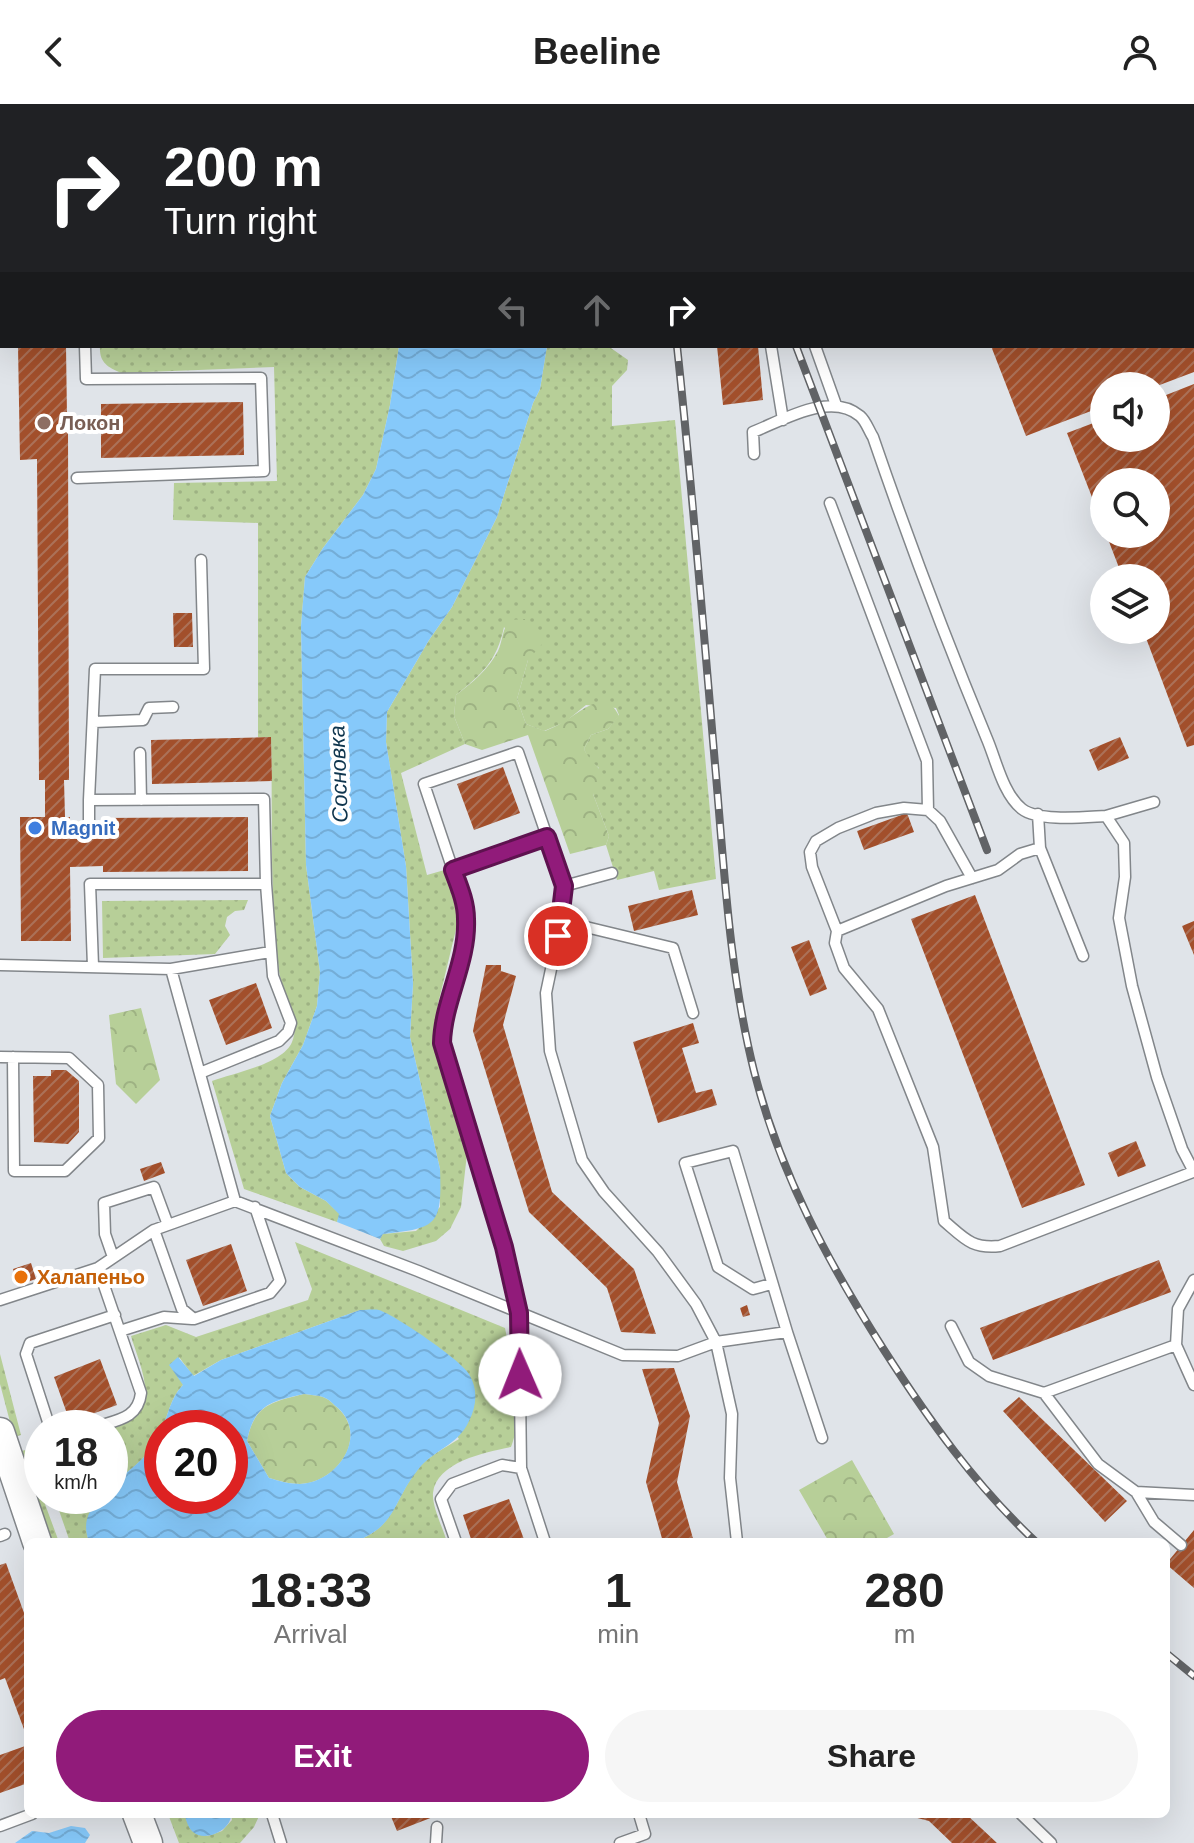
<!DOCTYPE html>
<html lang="en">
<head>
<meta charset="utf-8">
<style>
	:root { --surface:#fff; --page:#f6f6f6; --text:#222; --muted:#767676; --accent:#911b7a }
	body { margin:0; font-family:Arial,sans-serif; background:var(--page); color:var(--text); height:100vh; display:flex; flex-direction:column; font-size:30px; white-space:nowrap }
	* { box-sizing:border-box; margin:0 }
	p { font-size:26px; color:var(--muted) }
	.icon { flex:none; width:44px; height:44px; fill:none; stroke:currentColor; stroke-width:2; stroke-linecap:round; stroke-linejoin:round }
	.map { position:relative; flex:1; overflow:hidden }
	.side { position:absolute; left:24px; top:1434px; width:1146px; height:280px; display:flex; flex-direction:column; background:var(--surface); border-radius:12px; box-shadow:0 8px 32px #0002 }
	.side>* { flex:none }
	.guide { position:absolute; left:0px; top:0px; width:1194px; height:244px; box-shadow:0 8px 32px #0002; background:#202124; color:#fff; overflow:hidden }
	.fabs { position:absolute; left:1090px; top:268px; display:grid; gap:16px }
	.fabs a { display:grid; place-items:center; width:80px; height:80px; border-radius:50%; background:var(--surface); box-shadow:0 8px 32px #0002; font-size:40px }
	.speed { position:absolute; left:24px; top:1306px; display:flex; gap:16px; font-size:40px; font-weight:700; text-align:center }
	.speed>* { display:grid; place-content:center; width:104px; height:104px; border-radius:50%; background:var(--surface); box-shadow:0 8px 32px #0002; line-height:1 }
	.speed small { font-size:20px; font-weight:400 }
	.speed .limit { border:12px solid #d22; background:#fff; color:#111 }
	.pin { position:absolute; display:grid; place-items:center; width:68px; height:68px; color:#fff; margin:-34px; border:4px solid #fff; border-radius:50%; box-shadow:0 2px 8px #0007 }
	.me { position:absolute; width:88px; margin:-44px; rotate:359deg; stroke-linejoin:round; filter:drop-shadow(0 0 6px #0008) }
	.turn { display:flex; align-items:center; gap:28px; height:168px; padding:0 32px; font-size:36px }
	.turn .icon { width:104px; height:104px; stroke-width:2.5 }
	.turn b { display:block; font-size:56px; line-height:68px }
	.lanes { display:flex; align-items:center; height:76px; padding:0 32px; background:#0003; justify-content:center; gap:40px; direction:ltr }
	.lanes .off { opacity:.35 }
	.eta { display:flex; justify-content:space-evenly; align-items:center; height:136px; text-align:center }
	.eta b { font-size:48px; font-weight:600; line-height:56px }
	.primary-button { display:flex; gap:16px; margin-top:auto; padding:16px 32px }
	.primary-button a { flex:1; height:92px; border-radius:48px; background:var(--accent); color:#fff; font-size:32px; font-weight:600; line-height:92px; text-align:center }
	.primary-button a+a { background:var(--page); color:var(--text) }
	header { display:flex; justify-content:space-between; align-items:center; height:104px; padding:0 32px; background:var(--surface); font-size:36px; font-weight:600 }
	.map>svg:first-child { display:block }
</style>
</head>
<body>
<header><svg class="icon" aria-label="back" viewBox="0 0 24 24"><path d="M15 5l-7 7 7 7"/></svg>Beeline<svg class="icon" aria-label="person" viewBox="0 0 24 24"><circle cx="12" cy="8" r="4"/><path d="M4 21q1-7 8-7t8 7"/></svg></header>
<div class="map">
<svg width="1194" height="1739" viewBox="0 0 1194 1739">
	<defs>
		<pattern id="grass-dots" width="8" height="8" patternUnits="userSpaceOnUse" patternTransform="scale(2)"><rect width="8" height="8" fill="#b7cf98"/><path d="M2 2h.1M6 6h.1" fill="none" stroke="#9eb283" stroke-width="1.8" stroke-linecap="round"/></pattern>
		<pattern id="forest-crowns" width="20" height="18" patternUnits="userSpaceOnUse" patternTransform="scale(2)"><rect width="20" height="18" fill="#b7cf98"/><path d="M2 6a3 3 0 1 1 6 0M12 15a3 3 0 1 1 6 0" fill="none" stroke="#9eb283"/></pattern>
		<pattern id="water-waves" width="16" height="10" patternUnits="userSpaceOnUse" patternTransform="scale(2)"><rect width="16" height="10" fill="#86c9fa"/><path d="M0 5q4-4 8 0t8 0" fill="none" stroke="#74add7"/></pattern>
		<pattern id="building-hatch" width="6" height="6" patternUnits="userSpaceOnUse" patternTransform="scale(2)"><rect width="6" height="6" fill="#a24f2b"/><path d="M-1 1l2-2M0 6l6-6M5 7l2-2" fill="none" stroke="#ab7158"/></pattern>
	</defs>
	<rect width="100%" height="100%" fill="#e0e4e9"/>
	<path fill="url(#grass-dots)" d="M159,0H339L340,2H157Z
		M100,242H399L390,301L376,365L363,391L323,444L305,473L301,522L306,761L320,868L317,902L303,941L282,979L270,1012L286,1069L300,1083L326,1097L340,1110L337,1118L244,1085L212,977C234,969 283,960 292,938C302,914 282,889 279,867C269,790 273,711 271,634L258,633V419L173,416L174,379L277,377L274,263L121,269C107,263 99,258 100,242Z
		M547,242H608L628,256L627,266L612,282V322L675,316L716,775L659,786L654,767L617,776L606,741L609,732L593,690L599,664L589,656L584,645L591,631L608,625L619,611L616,604L586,601L565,618L544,627L526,620L517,595L528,556L504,523C497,557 482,570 456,591L454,612L465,640L401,669L427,771L448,765L460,794L458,817L438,900L436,932L463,1026L467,1050L461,1103L450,1125L436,1137L403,1147L384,1142L380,1135L383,1130L416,1127L440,1103V1065L410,933L413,880L406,762L386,638L387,608L429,536L452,503L497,413L533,299L540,285Z
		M248,796L244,806L235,807L227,813L225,822L230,831L215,850L103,854L102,797Z
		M295,1138L505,1224C512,1262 526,1305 511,1343C486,1348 436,1358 433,1389C432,1403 443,1424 447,1438H354C397,1422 393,1396 418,1365C428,1352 445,1344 459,1335L360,1206L221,1256L193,1272L179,1253L183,1281C168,1296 167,1320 156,1338C145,1356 126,1369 110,1383V1324H107C116,1321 129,1318 136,1312C157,1293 137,1254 131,1232L166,1221L196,1233L308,1196L312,1185Z
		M0,1250L21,1331L14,1333L0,1280Z
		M25,1346L59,1438H52L19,1348Z
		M54,1392H102C90,1404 83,1421 89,1438H70Z
		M168,1710H184L190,1724L208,1732L222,1727L232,1716L231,1710H260L254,1723L240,1739H179Z"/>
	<path fill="url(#forest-crowns)" d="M525,515L538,525L544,538L528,556L517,595L526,620L545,627C551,624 557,622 563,618C580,609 605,582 619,612L608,625L591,631L584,645C589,656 598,662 605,672L602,682L593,690L609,732L606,741L570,750L528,631L482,646L465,640L454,612L456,591C473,578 488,566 498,547C503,536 502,525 510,516Z
		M141,904L160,976L136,1000L116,980L109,911Z
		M304,1290C310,1291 317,1291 323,1293C329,1295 333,1300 338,1304C369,1333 337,1379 300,1380C290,1380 279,1377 269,1374L247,1337C254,1301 271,1298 304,1290Z
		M852,1356L894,1430L880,1438H829L799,1386Z"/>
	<path fill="url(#water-waves)" fill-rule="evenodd" d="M399,242H547L540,285L533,299L497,413L452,503L429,536L387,608L386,638L406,762L413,880L410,933L440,1065C442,1121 438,1124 383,1130L380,1135L337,1118L339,1110L326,1097L300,1083L286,1069L270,1012L282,979L303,941L317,902L320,868L306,761L301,522L305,473L323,444L363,391L376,365L390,301Z
		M360,1206C366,1206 374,1205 379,1206C395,1211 461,1256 469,1270C478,1285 477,1301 469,1317C458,1342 432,1346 417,1367C392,1399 397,1422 354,1438H89C82,1418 88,1407 102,1392H110V1383C125,1369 145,1356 156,1338C167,1320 168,1296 183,1281L169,1261L178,1253L194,1272L221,1256ZM304,1290C310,1291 317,1291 323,1293C329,1295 333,1300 338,1304C369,1332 337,1379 300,1380C290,1380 279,1377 269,1374L247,1337C254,1301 271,1297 304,1290ZM162,1324H230V1392H162Z
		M184,1710H231C232,1726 205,1739 193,1728C188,1724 186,1715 184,1710Z
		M71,1722L85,1724L90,1731L85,1739H15L32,1727L49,1729Z"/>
	<path fill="url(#building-hatch)" d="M18,242H66L67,313L101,312V300L243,298L244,351L101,354V324L68,325L69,676H64L65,713H70V735L102,734L103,714L248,713V767L103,768V762L70,763L71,837H21L20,713H45V676H39L37,355L20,356Z
		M717,242H758L763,296L723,301Z
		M991,242H1194V268L1157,282H1104V302L1026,332Z
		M1194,280V641L1187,643L1143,526H1156V474H1123L1106,430H1156V378H1104V424L1067,329L1104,315V334H1156V295Z
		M173,509H192L193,543H174Z
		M271,633L272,677L152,680L151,636Z
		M1120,633L1129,654L1098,667L1089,646Z
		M503,663L520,709L474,726L457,680Z
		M907,709L914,728L864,746L857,727Z
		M692,786L698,811L634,827L628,802Z
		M975,791L1085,1081L1022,1104L911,815Z
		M1194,817V851L1182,822Z
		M809,836L827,885L810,892L791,843Z
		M486,861H501V867L516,872L503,921L552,1088L634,1165L656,1230L621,1228L607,1184L529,1108L473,927Z
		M256,879L272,924L226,941L209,896Z
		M693,919L699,939L682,944L696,989L712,985L717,1001L658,1019L633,938Z
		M51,966H66L79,977V1028L68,1040L34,1038L33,972H51Z
		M1136,1037L1146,1062L1118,1073L1108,1049Z
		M161,1058L165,1069L144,1077L140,1065Z
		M231,1140L247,1187L203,1202L186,1156Z
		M1159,1156L1171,1188L993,1256L980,1224Z
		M31,1159L36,1175L18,1181L13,1165Z
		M747,1201L750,1211L743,1213L740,1204Z
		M100,1255L117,1301L70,1318L54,1273Z
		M674,1264L690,1312L677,1378L694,1438H663L646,1378L659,1319L642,1265Z
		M1019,1293L1127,1397L1105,1418L1003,1307Z
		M509,1395L525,1438H472L463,1411Z
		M1194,1426V1484L1166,1460Z
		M6,1459L28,1520V1636L5,1574L0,1576V1461Z
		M28,1641V1679L0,1689V1651Z
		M390,1710H431L433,1713L397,1727Z
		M902,1710H966L997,1739H952L929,1717Z"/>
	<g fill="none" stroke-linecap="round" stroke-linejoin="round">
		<defs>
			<path id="lane" d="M853,0L854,2
				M1145,0L1146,2
				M139,2L151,0
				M1051,2L1057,0
				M0,91H2
				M1192,114L1194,119
				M0,210H2
				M771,242L783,316
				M815,242L836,301
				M754,350L753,328C783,316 831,287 860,312C866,317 869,327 873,333C908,435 946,536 987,635C996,656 1003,690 1022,705C1039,718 1085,713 1106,712L1124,739L1125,773L1119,814L1132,882L1157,973L1182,1045L1194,1068
				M77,374L264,367L261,274L86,275L85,242
				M830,399L927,657L928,706
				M94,618L143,616L149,604L173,603
				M140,649L141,696
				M1038,710L1040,744L1083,852
				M1106,712L1154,698
				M89,722V696
				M453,766L547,733
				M972,774L940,717L928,706L904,704L876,709L838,724L816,737L810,748L812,763L837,827L835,839L844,864L878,905L933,1043L944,1117C965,1135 972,1145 1000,1142L1193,1068
				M564,782L612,769
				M561,817L673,844L693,909
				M837,827L946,782L998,766L1020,750L1040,744
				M0,861L171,865L270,848
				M93,862L90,780H266L264,695L89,696L95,565H204L201,456
				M171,865L235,1097
				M0,953L69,954L98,981L99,1034L65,1067H14L13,953
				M200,969L279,937L288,928L291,919L273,872L266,780
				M154,1126L182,1205L194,1215L270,1189L280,1177L255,1103
				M113,1153L105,1130L104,1099L154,1083L168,1121
				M1194,1176L1178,1205L1176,1241L1194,1281
				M0,1196L98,1164L154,1126L235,1097L418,1167L623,1251L678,1252L716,1238L787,1228L733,1047L685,1059L718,1163L753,1185L771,1180
				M951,1222L969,1258L989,1272L1044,1289L1176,1241
				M120,1227L164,1213L192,1215
				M787,1228L822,1334
				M1044,1289L1098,1360L1136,1388L1194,1391
				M50,1324L26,1250L30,1239L115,1211
				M93,1324C115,1316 138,1316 141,1289L98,1164
				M1136,1388L1154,1418L1181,1441
				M0,1432L5,1430
				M456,1438L441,1395L452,1380L502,1361L521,1364
				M545,1438L521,1364L519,1209L504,1143L442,939C444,892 470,849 465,802L424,680L518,648L564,782L558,832L546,889L550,947L582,1056L604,1088L658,1148L696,1200L716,1238L732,1310L730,1374L737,1438
				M272,1710L281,1739
				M1021,1710L1051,1739
				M0,1722L32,1710
				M436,1739L437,1723
				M620,1739L645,1730L639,1710"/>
			<path id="secondary" d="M0,1328L37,1438
				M137,1710L148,1739"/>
		</defs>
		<use href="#lane" stroke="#82868a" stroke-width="13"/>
		<use href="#secondary" stroke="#82868a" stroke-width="31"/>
		<use href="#lane" stroke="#fff" stroke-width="10"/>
		<use href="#secondary" stroke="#fff" stroke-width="28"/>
		<defs>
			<path id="rail" d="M651,0V2
				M704,0L705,2
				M677,242C692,381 703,520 715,660C724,762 729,867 754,967C780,1070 828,1158 884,1246C929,1316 975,1381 1036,1438
				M796,242L987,746
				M1166,1549L1194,1572"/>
		</defs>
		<use href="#rail" stroke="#616366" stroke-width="8"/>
		<use href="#rail" stroke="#fff" stroke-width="5" stroke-dasharray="15" stroke-linecap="butt"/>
	</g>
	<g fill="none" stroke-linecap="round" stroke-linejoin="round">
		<defs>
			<path id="route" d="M520,1271L519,1209L504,1143L442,939C443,897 468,858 466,815C466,798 459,782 453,766L547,733L564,782L558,832"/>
		</defs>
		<use href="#route" stroke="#5e124f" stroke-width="20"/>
		<use href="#route" stroke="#911b7a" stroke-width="14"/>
	</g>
	<circle fill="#8d6e63" stroke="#fff" stroke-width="3" cx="44" cy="319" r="8"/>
	<circle fill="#3f7fe0" stroke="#fff" stroke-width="3" cx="35" cy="724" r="8"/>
	<circle fill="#e8710a" stroke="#fff" stroke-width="3" cx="21" cy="1173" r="8"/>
	<g text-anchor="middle" stroke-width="8" stroke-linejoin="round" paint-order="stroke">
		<g font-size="20" font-weight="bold" fill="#785e54" stroke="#fff" text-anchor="start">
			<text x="60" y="326">Локон</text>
		</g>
		<g font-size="20" font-weight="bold" fill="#366cbe" stroke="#fff" text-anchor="start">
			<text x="51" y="731">Magnit</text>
		</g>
		<g font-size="20" font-weight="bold" fill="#c56008" stroke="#fff" text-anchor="start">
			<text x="37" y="1180">Халапеньо</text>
		</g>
		<g font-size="22" font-style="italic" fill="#0f354d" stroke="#fff">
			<text transform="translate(338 670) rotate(-92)" y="8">Сосновка</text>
		</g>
	</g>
</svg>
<div class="fabs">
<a><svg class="icon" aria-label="sound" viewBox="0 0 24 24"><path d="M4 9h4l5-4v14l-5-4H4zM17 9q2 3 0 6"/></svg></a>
<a><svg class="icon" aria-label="search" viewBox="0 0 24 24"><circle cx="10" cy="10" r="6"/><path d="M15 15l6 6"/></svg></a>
<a><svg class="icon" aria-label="layers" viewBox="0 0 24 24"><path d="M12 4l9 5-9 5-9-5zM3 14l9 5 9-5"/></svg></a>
</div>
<div class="speed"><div>18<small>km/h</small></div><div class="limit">20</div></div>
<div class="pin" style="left:558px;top:832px;background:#d93025"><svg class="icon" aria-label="arrive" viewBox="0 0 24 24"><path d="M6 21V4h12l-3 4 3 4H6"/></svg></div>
<svg class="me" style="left:520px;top:1271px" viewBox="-20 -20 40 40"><circle r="19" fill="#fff"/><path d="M0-13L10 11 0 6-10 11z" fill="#911b7a"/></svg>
<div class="guide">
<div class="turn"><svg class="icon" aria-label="right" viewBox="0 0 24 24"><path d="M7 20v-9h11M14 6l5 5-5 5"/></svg><div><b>200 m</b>Turn right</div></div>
<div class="lanes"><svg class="icon off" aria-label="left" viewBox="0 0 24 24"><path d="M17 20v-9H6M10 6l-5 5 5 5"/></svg><svg class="icon off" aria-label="ahead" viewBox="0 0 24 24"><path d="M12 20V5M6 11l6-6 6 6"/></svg><svg class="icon" aria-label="right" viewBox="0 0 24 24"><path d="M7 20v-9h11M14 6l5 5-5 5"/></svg></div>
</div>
<section class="side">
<div class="eta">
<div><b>18:33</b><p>Arrival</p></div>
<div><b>1</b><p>min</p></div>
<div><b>280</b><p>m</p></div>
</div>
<div class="primary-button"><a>Exit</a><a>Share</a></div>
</section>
</div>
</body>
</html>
